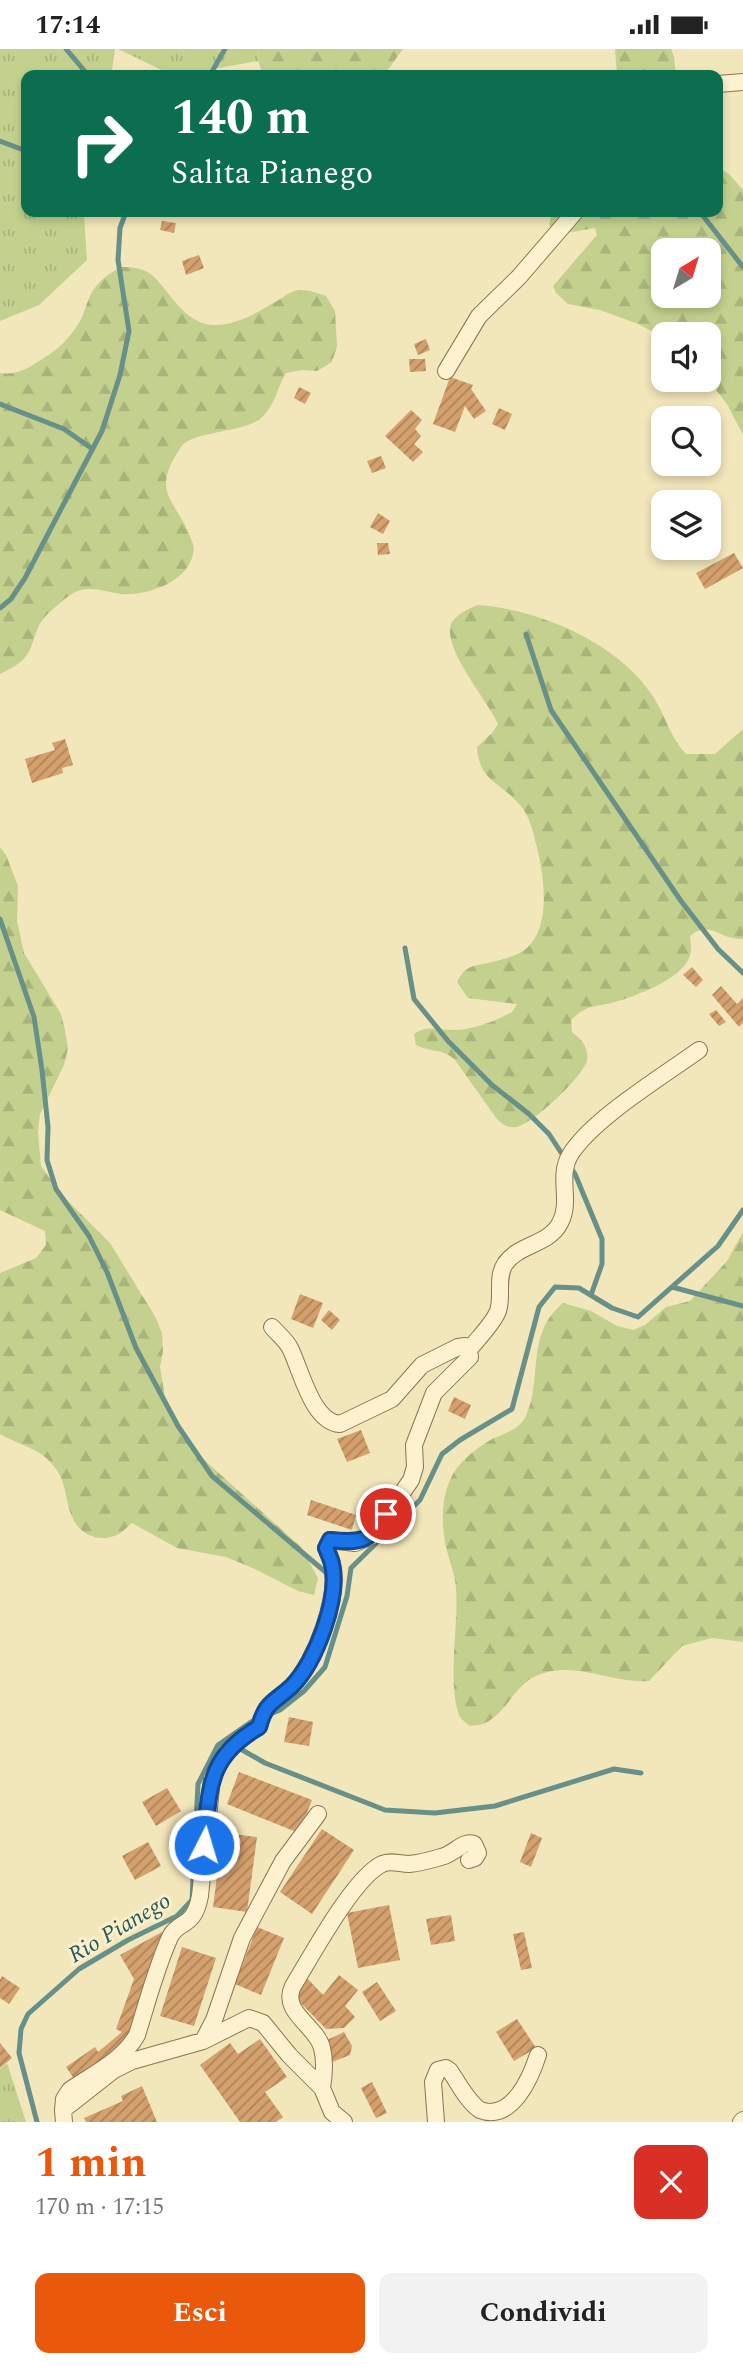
<!DOCTYPE html>
<html lang="it">
<head>
<meta charset="utf-8">
<style>
	:root { --surface:#fff; --page:#f2f2f2; --text:#222; --muted:#767676; --accent:#ea580c }
	body { margin:0; font-family:Spectral,serif; background:var(--page); color:var(--text); height:100vh; display:flex; flex-direction:column; font-size:26px; white-space:nowrap }
	* { box-sizing:border-box; margin:0 }
	p { font-size:23px; color:var(--muted) }
	.icon { flex:none; width:38px; height:38px; fill:none; stroke:currentColor; stroke-width:2; stroke-linecap:round; stroke-linejoin:round }
	.map { position:relative; height:2073px; overflow:hidden }
	.details { display:flex; flex-direction:column; background:var(--surface); flex:1 }
	.details>* { flex:none }
	.top-card { position:absolute; left:21px; top:21px; width:702px; height:147px; border-radius:14px; box-shadow:0 4px 10px #0003; background:#0b6e4f; color:#fff; overflow:hidden }
	.needle { width:46px; rotate:38deg }
	.buttons { position:absolute; left:651px; top:189px; display:grid; gap:14px }
	.buttons a { display:grid; place-items:center; width:70px; height:70px; border-radius:14px; background:var(--surface); box-shadow:0 4px 10px #0003; font-size:35px }
	.pin { position:absolute; display:grid; place-items:center; width:60px; height:60px; color:#fff; margin:-30px; border:4px solid #fff; border-radius:50%; box-shadow:0 2px 7px #0007 }
	.me { position:absolute; width:77px; margin:-38px; rotate:5deg; stroke-linejoin:round; filter:drop-shadow(0 0 5px #0008) }
	.turn { display:flex; align-items:center; gap:24px; height:147px; padding:0 35px; font-size:32px }
	.turn .icon { width:91px; height:91px; stroke-width:2.5 }
	.turn b { display:block; font-size:49px; line-height:60px }
	.round { display:grid; place-items:center; flex:none; width:74px; height:74px; border-radius:14px; background:var(--page) }
	.headline { display:flex; align-items:center; justify-content:space-between; height:119px; padding:0 35px }
	h1 { font-size:42px; font-weight:700; line-height:52px; color:var(--accent) }
	.action { display:flex; gap:14px; margin-top:auto; padding:14px 35px }
	.action a { flex:1; height:80px; border-radius:14px; background:var(--accent); color:#fff; font-size:28px; font-weight:700; line-height:80px; text-align:center }
	.action a+a { background:var(--page); color:var(--text) }
	.status { display:flex; justify-content:space-between; align-items:center; height:49px; padding:0 35px; background:var(--surface); direction:ltr }
	.status svg { height:19px; fill:currentColor }
	.map>svg:first-child { display:block }
</style>
</head>
<body>
<div class="status"><b>17:14</b><svg viewBox="0 0 49 12"><path d="M0 12V9h3v3zM5 12V6h3v6zM10 12V3h3v9zM15 12V0h3v12zM26 1h20v11H26zM47 4h2v5h-2z"/></svg></div>
<div class="map">
<svg width="743" height="2073" viewBox="0 0 743 2073">
	<defs>
		<pattern id="grass-tufts" width="24" height="20" patternUnits="userSpaceOnUse" patternTransform="scale(1.75)"><rect width="24" height="20" fill="#c4d18e"/><path d="M3 7l-1-3M5 7V3M7 7l1-3M15 17l-1-3M17 17v-4M19 17l1-3" fill="none" stroke="#a9b47a"/></pattern>
		<pattern id="forest-firs" width="22" height="20" patternUnits="userSpaceOnUse" patternTransform="scale(1.75)"><rect width="22" height="20" fill="#c4d18e"/><path d="M5 1l3.5 6h-7zM16 11l3.5 6h-7z" fill="#a9b47a"/></pattern>
		<pattern id="building-hatch" width="6" height="6" patternUnits="userSpaceOnUse" patternTransform="scale(1.75)"><rect width="6" height="6" fill="#d4a06d"/><path d="M-1 1l2-2M0 6l6-6M5 7l2-2" fill="none" stroke="#ad8359"/></pattern>
	</defs>
	<rect width="100%" height="100%" fill="#f2e6bb"/>
	<path fill="url(#grass-tufts)" d="M0,0H115L112,21L116,26H26V163H86L84,166L87,211L39,256L0,272Z
		M118,0H259L258,12L180,26H172Z
		M7,2014L26,2073H0V2020Z"/>
	<path fill="url(#forest-firs)" fill-rule="evenodd" d="M259,0H403L384,26H263L258,12Z
		M615,0H671L674,8L676,26H617Z
		M718,118L730,126L743,141V386L727,355L708,331L709,285H663V288L638,275L600,261L568,255L556,244L553,237L597,186L595,179C579,181 561,189 549,176L552,163H718ZM663,201H709V247H663Z
		M122,218C133,218 144,219 153,227C171,244 185,276 215,276C236,276 257,264 275,253C281,250 288,244 294,242C304,239 316,244 326,247L335,262L337,297L332,313L317,322L302,321L286,324C277,339 274,359 260,370C241,384 192,382 181,398C149,445 176,449 191,490C193,495 195,499 193,505C187,534 147,547 120,545C106,543 92,537 78,542C70,544 45,566 41,573C34,583 34,597 26,607C19,616 10,620 0,625V324C14,326 25,321 36,314C54,303 65,295 77,277C83,269 84,261 88,252C93,236 108,224 122,218Z
		M478,556C541,561 619,594 654,649C665,666 671,690 686,705H715L743,680V890C718,891 711,870 690,887C691,895 692,902 689,909C681,930 636,947 615,953C594,959 589,954 571,971L572,983C581,990 589,998 587,1011C585,1026 532,1076 516,1078C507,1079 503,1076 497,1070L455,1011C443,999 431,1004 416,996L414,985C429,975 441,982 458,981C478,979 495,972 512,963L517,955L468,949L457,933C467,914 474,918 492,913C503,910 518,907 527,899C552,876 544,825 536,795C533,782 529,766 520,756C501,733 479,733 477,698L492,684L498,675C488,652 442,599 451,575C456,565 468,560 478,556Z
		M0,798L6,806L18,837L17,872L24,904L61,965L65,981L68,999L64,1016L40,1065L38,1083L41,1117L60,1144L110,1194L156,1269L162,1284L163,1302L160,1318L166,1354L180,1385L190,1398L301,1498L318,1529L314,1546L298,1542L255,1520L226,1508L177,1499L132,1474C128,1477 124,1482 119,1485C100,1495 78,1486 71,1465C64,1446 67,1432 52,1415C40,1399 16,1395 0,1385V1224L36,1209L46,1196L45,1182L0,1161Z
		M743,1183V1593L712,1589L682,1597L649,1632C610,1635 570,1608 532,1629C513,1640 506,1664 485,1674C481,1676 475,1676 470,1677C466,1674 461,1670 459,1666C447,1632 459,1576 456,1539C455,1525 449,1511 446,1498C441,1475 441,1446 453,1425C462,1410 477,1399 492,1390C505,1384 519,1381 526,1367C543,1330 525,1285 563,1254L591,1262L617,1277L633,1281L645,1276L666,1258L690,1252L727,1212Z"/>
	<g fill="none" stroke-linecap="round" stroke-linejoin="round">
		<path stroke="#679089" stroke-width="5" d="M66,0L88,26
			M210,26L225,0
			M0,92L26,102
			M700,163L743,218
			M0,355L64,380L91,399
			M0,559L11,550L25,529L71,441L102,382L120,326L129,282L118,211L120,179L126,163
			M526,585L551,661L681,852L718,900L743,924
			M0,870L34,968L42,1021L48,1078L47,1111L56,1140L89,1187L107,1223L136,1299L178,1377L212,1427L329,1526
			M405,899L414,950L448,992L492,1036L529,1065L549,1085L575,1125L602,1190V1215L591,1246
			M672,1238L743,1257
			M268,1666L280,1661L304,1642L325,1618L347,1547L351,1519L420,1451L442,1405L460,1391L512,1360L539,1258L555,1238L579,1239L612,1259L638,1268L718,1197L743,1161
			M237,1698L265,1714L385,1761L435,1764L495,1757L614,1720L641,1724
			M37,2073L19,2004L21,1980L28,1965L79,1920L128,1891L177,1867L192,1851L198,1735L218,1696L251,1673L259,1669"/>
	</g>
	<path fill="url(#building-hatch)" d="M162,172L176,174L174,184L160,181Z
		M199,206L204,219L186,226L182,212Z
		M426,290L430,301L418,306L414,295Z
		M409,310H425L426,322L410,323Z
		M450,328L473,336L471,340L486,362L474,370L465,357L455,383L433,375Z
		M299,338L311,344L305,355L294,349Z
		M499,359L512,365L505,381L492,375Z
		M411,361L422,371L415,380L421,387L414,395L423,403L413,413L385,387Z
		M381,407L386,419L372,424L367,412Z
		M378,464L390,472L383,485L370,478Z
		M377,494H388L390,505L378,506Z
		M734,504L743,519L705,540L696,524Z
		M65,690L73,716L62,719L63,724L32,734L25,710L55,701L52,694Z
		M692,918L703,931L696,938L683,926Z
		M721,937L737,955L743,949V974L739,978L712,946Z
		M716,961L726,973L719,977L709,965Z
		M300,1245L323,1254L313,1279L291,1270Z
		M329,1261L340,1271L332,1281L321,1271Z
		M454,1348L471,1356L465,1370L448,1362Z
		M361,1381L370,1404L347,1413L337,1390Z
		M311,1451L356,1466L352,1481L307,1466Z
		M289,1668L313,1673L309,1697L284,1693Z
		M239,1723L312,1751L299,1784L227,1755Z
		M167,1739L181,1762L156,1777L142,1753Z
		M322,1780L354,1801L312,1865L280,1843Z
		M531,1784L542,1789L531,1818L520,1813Z
		M233,1785L257,1788L247,1863L213,1858L222,1790L232,1792Z
		M148,1793L161,1817L135,1831L122,1807Z
		M389,1856L400,1911L358,1919L347,1864Z
		M451,1866L455,1892L431,1896L426,1870Z
		M257,1878L284,1889L261,1946L235,1935Z
		M162,1883L165,1886L132,1985L124,1998L75,2031L66,2018L95,1998L98,2003L122,1983L116,1980L134,1930L120,1906Z
		M524,1883L532,1919L521,1921L513,1885Z
		M182,1898L216,1909L194,1977L160,1967Z
		M339,1926L358,1941L345,1957L355,1968L344,1979L326,1980L298,1951L296,1942L307,1929L323,1946Z
		M2,1927L20,1939L9,1955L0,1949V1931Z
		M377,1933L396,1962L380,1972L362,1943Z
		M517,1970L536,1999L514,2012L496,1983Z
		M344,1983L352,1997L350,2006L327,2015V1991Z
		M260,1990L287,2028L265,2043L283,2068L276,2073H240L200,2016L230,1994L238,2005Z
		M0,1994L12,2009L0,2019Z
		M372,2033L387,2064L376,2069L361,2039Z
		M142,2037L157,2073H86L84,2069L123,2052L121,2047Z"/>
	<g fill="none" stroke-linecap="round" stroke-linejoin="round">
		<defs>
			<path id="street" d="M718,35L743,33
				M446,322L479,267L519,228L575,163
				M469,1301C478,1289 493,1275 498,1262C503,1247 496,1228 505,1215C518,1195 549,1196 560,1174C572,1152 557,1128 570,1106C592,1070 663,1027 699,1001
				M203,1992L214,1971L242,1889L283,1812L318,1765
				M322,2039C324,2027 325,2011 322,1999C317,1977 280,1963 293,1937C311,1908 353,1829 382,1815C391,1811 400,1815 409,1815C420,1814 431,1811 441,1808C455,1805 462,1791 474,1795L478,1804L475,1809L469,1811
				M63,2061L64,2050L70,2041C93,2025 123,2011 137,1986C147,1954 156,1919 170,1888C178,1871 194,1880 200,1847L212,1729C223,1704 235,1692 259,1678C266,1652 274,1654 292,1637C315,1613 340,1548 332,1515C331,1510 328,1504 326,1499L330,1491L355,1494L372,1487L379,1477L411,1431L415,1418L414,1396L434,1344L470,1308L469,1301L465,1297L458,1298L422,1316L392,1350L340,1375C312,1373 301,1321 290,1299C286,1291 278,1285 272,1278
				M64,2073L63,2061L114,2021L132,2012L203,1992L249,1969L263,1974L289,2006L322,2039L332,2063L344,2073
				M436,2073L433,2033L438,2021L446,2019L450,2022C459,2035 467,2052 480,2061C512,2073 531,2028 538,2006
				M741,2073L743,2071"/>
		</defs>
		<use href="#street" stroke="#8b7553" stroke-width="18"/>
		<use href="#street" stroke="#fcf2cf" stroke-width="16"/>
	</g>
	<g fill="none" stroke-linecap="round" stroke-linejoin="round">
		<defs>
			<path id="route" d="M204,1796C210,1740 206,1709 259,1678C266,1652 274,1654 292,1637C316,1613 340,1548 332,1515C331,1510 328,1504 326,1499L330,1491C360,1494 371,1493 386,1465"/>
		</defs>
		<use href="#route" stroke="#114b97" stroke-width="18"/>
		<use href="#route" stroke="#1a73e8" stroke-width="12"/>
	</g>
	<g text-anchor="middle" stroke-width="6" stroke-linejoin="round" paint-order="stroke">
		<g font-size="23" font-style="italic" fill="#27595a" stroke="#f9efcb">
			<text transform="translate(119 1878) rotate(-31)" y="8">Rio Pianego</text>
		</g>
	</g>
</svg>
<div class="buttons">
<a><svg class="needle" viewBox="-14 -14 28 28"><path d="M0-13l5 13h-10z" fill="#e53935"/><path d="M0 13l5-13h-10z" fill="#767676"/></svg></a>
<a><svg class="icon" aria-label="sound" viewBox="0 0 24 24"><path d="M4 9h4l5-4v14l-5-4H4zM17 9q2 3 0 6"/></svg></a>
<a><svg class="icon" aria-label="search" viewBox="0 0 24 24"><circle cx="10" cy="10" r="6"/><path d="M15 15l6 6"/></svg></a>
<a><svg class="icon" aria-label="layers" viewBox="0 0 24 24"><path d="M12 4l9 5-9 5-9-5zM3 14l9 5 9-5"/></svg></a>
</div>
<div class="pin" style="left:386px;top:1465px;background:#d93025"><svg class="icon" aria-label="arrive" viewBox="0 0 24 24"><path d="M6 21V4h12l-3 4 3 4H6"/></svg></div>
<svg class="me" style="left:204px;top:1796px" viewBox="-20 -20 40 40"><circle r="17" fill="#1a73e8" stroke="#fff" stroke-width="3"/><path d="M0-11L8 9 0 5-8 9z" fill="#fff"/></svg>
<div class="top-card">
<div class="turn"><svg class="icon" aria-label="right" viewBox="0 0 24 24"><path d="M7 20v-9h11M14 6l5 5-5 5"/></svg><div><b>140 m</b>Salita Pianego</div></div>
</div>
</div>
<section class="details">
<div class="headline"><div><h1>1 min</h1><p>170 m · 17:15</p></div><a class="round" style="background:#d93025;color:#fff"><svg class="icon" aria-label="close" viewBox="0 0 24 24"><path d="M6 6l12 12M18 6L6 18"/></svg></a></div>
<div class="action"><a>Esci</a><a>Condividi</a></div>
</section>
</body>
</html>
